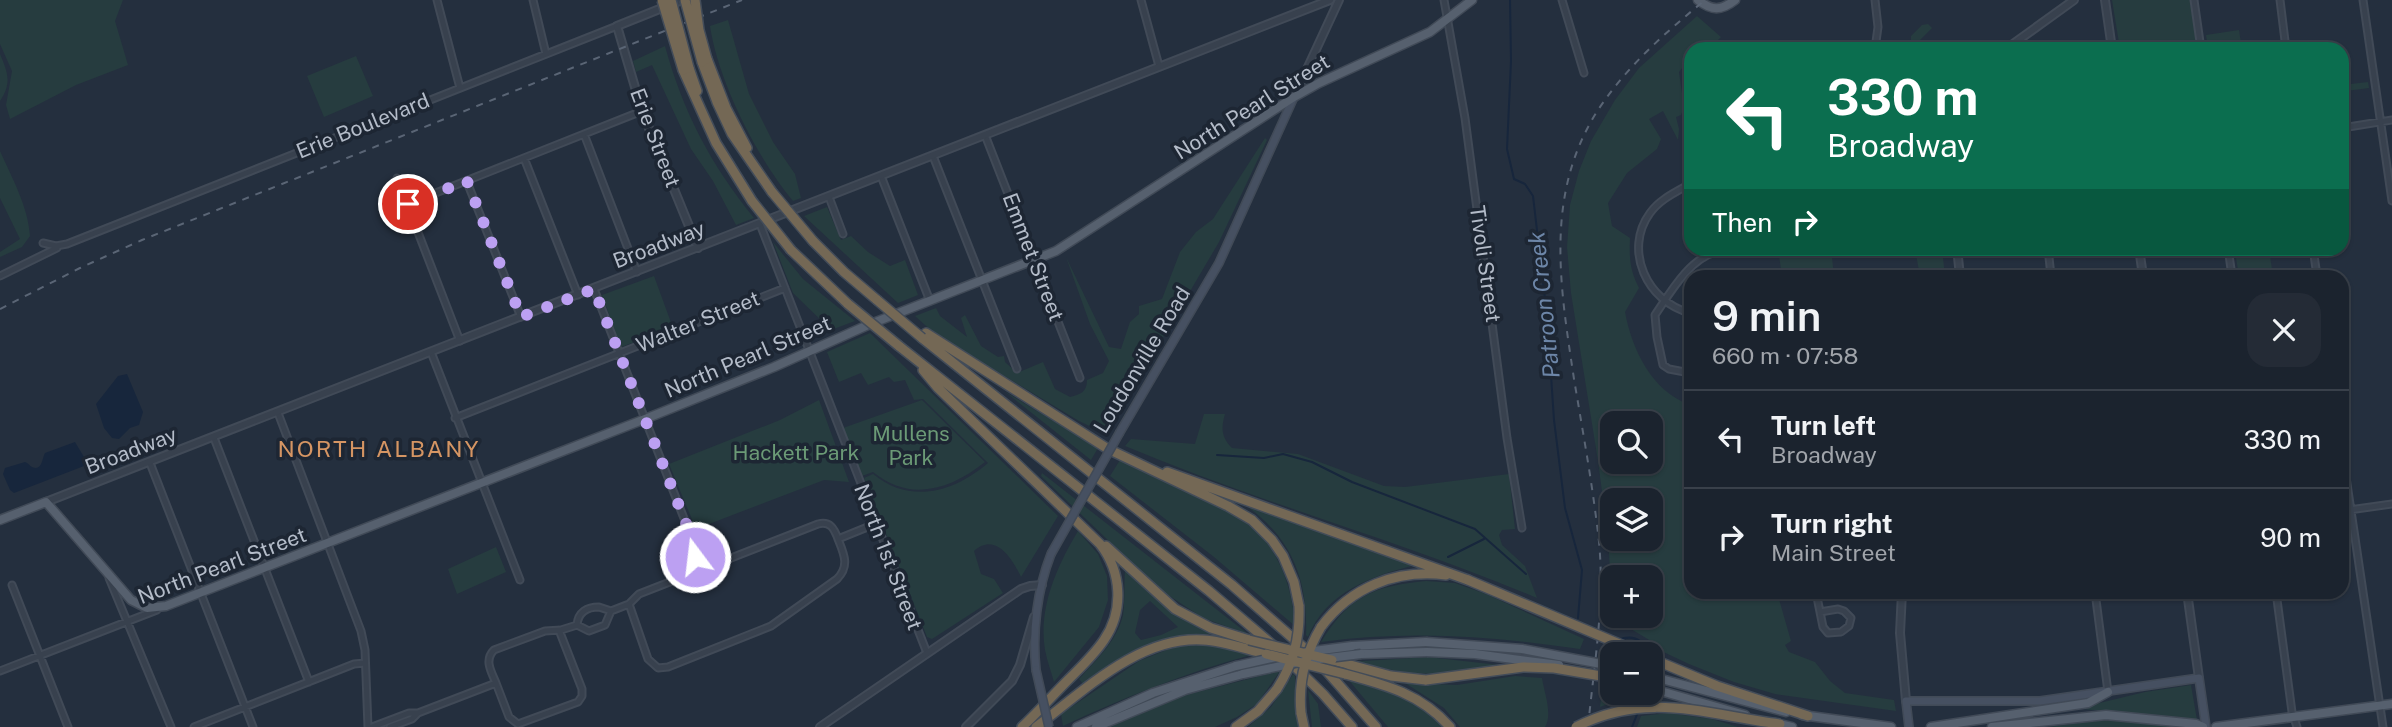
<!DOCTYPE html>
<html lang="en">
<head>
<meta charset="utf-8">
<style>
	:root { --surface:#1b232e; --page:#242b36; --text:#f1f3f6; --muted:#a0a4aa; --line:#39404a }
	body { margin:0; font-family:"Public Sans",sans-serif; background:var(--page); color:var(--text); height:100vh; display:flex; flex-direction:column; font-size:26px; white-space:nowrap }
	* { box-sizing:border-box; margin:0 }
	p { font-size:23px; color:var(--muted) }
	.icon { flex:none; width:38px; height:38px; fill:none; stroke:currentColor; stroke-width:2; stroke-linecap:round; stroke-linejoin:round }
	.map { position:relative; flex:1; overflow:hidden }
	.panel { position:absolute; left:1684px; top:270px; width:665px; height:329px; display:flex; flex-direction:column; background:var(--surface); border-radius:21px; box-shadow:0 2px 5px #0004,0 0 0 2px var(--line) }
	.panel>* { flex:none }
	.banner { position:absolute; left:1684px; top:42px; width:665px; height:214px; border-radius:21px; box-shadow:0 2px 5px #0004,0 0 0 2px var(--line); background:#0b6e4f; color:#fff; overflow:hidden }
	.tools { position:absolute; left:1600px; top:411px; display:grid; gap:14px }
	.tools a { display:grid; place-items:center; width:63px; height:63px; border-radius:14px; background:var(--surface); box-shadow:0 2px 5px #0004,0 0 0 2px var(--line); font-size:35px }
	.pin { position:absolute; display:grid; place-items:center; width:60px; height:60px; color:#fff; margin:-30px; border:4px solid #fff; border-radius:50%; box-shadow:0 2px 7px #0007 }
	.me { position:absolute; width:77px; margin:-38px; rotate:345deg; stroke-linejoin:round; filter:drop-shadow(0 0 5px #0008) }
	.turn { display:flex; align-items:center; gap:24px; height:147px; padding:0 28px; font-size:32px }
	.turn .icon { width:91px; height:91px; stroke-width:2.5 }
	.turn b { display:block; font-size:49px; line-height:60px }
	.then { display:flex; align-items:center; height:66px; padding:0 28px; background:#0003; gap:14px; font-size:26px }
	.round { display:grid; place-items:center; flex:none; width:74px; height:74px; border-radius:21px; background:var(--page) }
	.summary { display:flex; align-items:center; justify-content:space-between; height:119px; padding:0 28px }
	h1 { font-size:42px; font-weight:600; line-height:52px }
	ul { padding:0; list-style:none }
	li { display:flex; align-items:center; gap:21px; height:98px; padding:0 28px; border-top:2px solid var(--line) }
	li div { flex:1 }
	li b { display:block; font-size:26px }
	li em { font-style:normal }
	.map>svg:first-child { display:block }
</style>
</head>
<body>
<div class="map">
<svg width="2392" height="727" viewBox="0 0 2392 727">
	<rect width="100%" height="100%" fill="#242f3e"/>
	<path fill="#263c3f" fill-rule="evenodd" d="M0,0H123L115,21L128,65L76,85L10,119L6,105L12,71L0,44Z
		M2112,0H2190L2197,49H2120Z
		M1697,16L1721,37L1709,49H1690V66L1683,67L1679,72L1684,107L1681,115L1676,117L1679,129L1678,140L1663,111L1649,119L1661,139L1657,149L1627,173L1608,203L1612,226L1630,238C1629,257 1630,271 1639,288L1625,312C1632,350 1652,391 1690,405V592H1777L1791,641L1785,645L1789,652L1815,662L1830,681L1845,693L1894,700L1896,711L1775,694L1734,682L1689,664L1657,649L1651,641L1631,629L1612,628L1615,616H1650V578H1612V604L1608,537L1598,461L1571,293L1567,247L1570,205L1579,171L1591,141L1615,100L1639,68ZM1612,424H1650V462H1612ZM1650,500V539H1612V500Z
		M728,20L749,94L773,142L795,174L801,198L793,201C757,158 718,81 710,26Z
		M1928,24L1932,28L1919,41L1911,42V36L1922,25Z
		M2239,30L2241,43L2208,48L2206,35Z
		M665,46C683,112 711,165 754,218L736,225L713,181L691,149L652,65L636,72L633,61Z
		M0,54C8,73 12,83 0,101Z
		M356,56L373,96L324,117L307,76Z
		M2368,82L2369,88L2346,91L2349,122L2342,123V85Z
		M1265,138L1267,140L1219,242L1106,434L1079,421L935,334L915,316L936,308L940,316L967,337L961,318L965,315L981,346L998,357L1004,356L1005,362L1017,373L1043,362L1055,389L1070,397C1081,394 1087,392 1087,380L1103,373L1109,361L1090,324L1066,257L1109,347L1121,349L1130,322L1139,314V306L1162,299L1180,252L1196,232L1213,219Z
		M0,151C12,178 28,206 30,236L22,247L0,257V252L20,239L0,198Z
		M827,207L841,240L851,236L868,252L890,266L905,260L918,295L898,303L804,216Z
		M773,242L803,279L855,321L831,330L793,293Z
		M1778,249H1823L1832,257L1834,276H1782Z
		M1915,249H1942L1945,276H1920Z
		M2258,249H2269L2273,276H2239L2235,252Z
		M2225,268L2226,276H2193V272Z
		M654,276L673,328L621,347L602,295Z
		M870,333L1058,516L1021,577C1013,560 996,531 974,551L981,574L994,579L1003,593L932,639L927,637L864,478L873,474C911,505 954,492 988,463L923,399L914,400L905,380L894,382L889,377L868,385L861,373L839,382L827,352Z
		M1004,391L1098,448L1091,460Z
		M819,400L849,482L824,480L696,529L669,464L780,420Z
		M922,400L985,462C951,489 911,503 873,472L862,476L843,428Z
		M1204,414H1225C1221,428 1221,437 1232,448L1298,454L1384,486L1405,487L1509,474L1515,529L1502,530L1499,535L1502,545L1525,566L1537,598C1402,541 1260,503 1125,446L1131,439L1195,444Z
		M1120,460C1146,473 1172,485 1198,497C1219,507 1241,516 1258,533C1282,557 1293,593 1295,626L1214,557L1110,476Z
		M1042,473L1248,634L1203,618L1159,589L1041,476Z
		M1242,503L1415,565C1372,576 1326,592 1308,637L1306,635C1308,577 1290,535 1242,503Z
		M1078,531L1098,554L1107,576L1108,600L1099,627L1054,682C1051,671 1047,661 1045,650C1038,608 1057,566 1078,531Z
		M496,547L506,572L457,594L448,569Z
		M1125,570C1152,598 1177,619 1212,634C1151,634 1131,652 1083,684L1079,679C1096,660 1117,641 1123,615C1125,601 1124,585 1125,570ZM1150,601L1178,627L1161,635L1141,640L1135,633L1140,610Z
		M1426,581L1455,583L1486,594L1584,639L1580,649C1493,636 1409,630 1321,642C1349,596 1374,586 1426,581Z
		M1208,644L1251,655C1185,673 1125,697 1063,726L1061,714L1139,661L1174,647Z
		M1428,657L1499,665L1440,674L1410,673L1346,662Z
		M1280,671L1257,704L1237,717L1215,727H1110L1182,696Z
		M1293,674L1295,676V708L1298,727H1248L1271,707Z
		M1515,676L1542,678C1544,692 1553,714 1545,727H1460L1444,708L1405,683L1457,685Z
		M1347,678C1391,691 1412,694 1446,727H1388Z
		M1603,684L1612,686V693H1639L1637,699L1619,700L1600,707Z
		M2191,685L2197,720L2083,709V707L2145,692Z
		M1308,690L1318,704L1321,727H1312Z
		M1668,713L1712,719L1738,727H1637L1641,716Z
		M2110,719L2185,727H2048Z"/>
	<path fill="#17263c" d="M127,374L143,412L139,425L130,428L119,439L112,438L104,428L96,404L118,376Z
		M75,442L84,457V466L14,493L10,490L3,474L5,468L25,462C28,463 30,466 32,467C42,472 42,458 45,453Z"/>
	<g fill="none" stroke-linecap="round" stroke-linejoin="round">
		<path stroke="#17263c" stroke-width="2" d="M1510,0L1511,61L1507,149L1514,179L1525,184L1533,196L1547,316L1554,420L1565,508L1582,570L1578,618
			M1217,455L1264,458L1283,454L1312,462L1352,482L1475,529L1526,574
			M1448,557L1484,539
			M1618,640C1633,634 1643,640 1649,653
			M1650,672V663
			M1640,706L1644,693
			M1632,727L1638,712"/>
		<defs>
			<path id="minor" d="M437,0L460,88
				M533,0L546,54
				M1141,0L1159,66
				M1444,0L1465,118L1507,438L1522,528
				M1562,0L1584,73
				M1875,0L1878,27L1875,49
				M2194,0L2201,49
				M2280,0L2286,49
				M2363,0L2392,201
				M2342,128L2392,120
				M584,134L637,272
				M985,135L1080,378
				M933,156L1017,369
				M524,158L578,295
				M881,176L930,301
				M397,178L460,341
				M467,182L521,317
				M1690,184C1676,192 1660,199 1650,213C1623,250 1647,302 1690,313
				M829,197L843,234
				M408,204L642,111
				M760,224L927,653
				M43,243L56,246L67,244L617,26
				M2048,248L2051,276
				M2228,248L2232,276
				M2313,248L2317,276
				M0,276L57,248
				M594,289L687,526L695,553L693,572
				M431,352L520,580
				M1690,373L1669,369L1663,365L1657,337L1655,315C1670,293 1689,259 1716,252C1723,250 1730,250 1738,248
				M278,413L361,631L365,650L368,727
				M455,418L785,288
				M214,438L309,682
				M2342,450L2383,727
				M150,463L253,727
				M2342,511L2392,504
				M687,526L691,530L700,551L714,564
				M109,578L171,727
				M12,585L68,727
				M1816,592L1820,612
				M2095,592L2108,692
				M2276,592L2292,712L2297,727
				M629,604L648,659L658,668L668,667L771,626L837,579C850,566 844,554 838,539
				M599,607L611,611L605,625L589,631L577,625C578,612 587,607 599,607Z
				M1838,609L1844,611L1851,618L1849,626L1841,632L1828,633L1823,627L1820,612Z
				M611,611L629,604L639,594L818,524C830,521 834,528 838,539L875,524
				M0,671L157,610
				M496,683L509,717L518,724L578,702L582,696V689L559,630
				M194,727L354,664L365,663
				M372,727L409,713H418
				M390,727L412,719L418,713L496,683C491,671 484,660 494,650L545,631L561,630L577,625"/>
			<path id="tertiary" d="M682,0L617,26L642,111L698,248
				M2105,0L2112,49
				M2006,49L2074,0
				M1294,97L1339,0
				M1957,248L1960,276
				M2139,248L2143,276
				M46,502L1330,0
				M1902,592L1900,633L1906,701
				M2187,592L2199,678
				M820,727L1021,589L1030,586L1042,585
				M966,727L1012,681L1020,665L1034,617"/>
			<path id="secondary" d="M1120,432L1219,263L1294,97
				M1036,670C1032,632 1037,590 1051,554
				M1909,727L1906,701H2040L2199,678L2206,727"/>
			<path id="primary" d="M1698,0C1712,11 1721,11 1735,0
				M0,520L46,502L131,600L147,608L166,606L645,419L774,367L868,325L1056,251L1294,97L1319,83L1430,32L1472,0
				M1352,646L1426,642
				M1361,654L1427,652
				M1650,676L1786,712
				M1650,688L1745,715
				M1802,715L1891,727
				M1775,723L1792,727
				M1077,727L1153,693L1236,666
				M1096,727L1185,690L1243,674
				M1931,727L2088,703L2108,692
				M1992,727L2106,715L2196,724L2203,727
				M2216,727L2392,704"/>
			<path id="motorway" d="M707,59L726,108L747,148
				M702,62L717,102L732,134L772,192
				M689,68L697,91
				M683,70L716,143L752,201
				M813,241L844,272L877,300
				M791,250L848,304
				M926,333L1108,449L1228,506L1252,520L1272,540L1283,556L1294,582L1299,606
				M922,338L1232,585L1312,655
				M899,346L1209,591L1275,647
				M923,370L938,388L1100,544C1122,572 1124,611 1104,640C1094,655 1080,668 1068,680C1052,696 1038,712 1022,727
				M1167,472L1468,580
				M1106,546L1175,609L1211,628L1249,640
				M1321,627C1351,587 1396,569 1446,575
				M1650,658L1717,686L1808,716
				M1287,659L1323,694L1352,727
				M1332,660L1391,676L1426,680
				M1324,668L1376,727
				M1345,674C1386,685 1421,694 1450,727
				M1301,713L1304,727
				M1036,727C1084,691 1139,636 1203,640C1224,641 1245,649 1266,654
				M1236,727L1258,711L1277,689"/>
		</defs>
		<use href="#minor" stroke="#414a57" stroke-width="9"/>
		<use href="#tertiary" stroke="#414a57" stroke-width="10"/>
		<use href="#secondary" stroke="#414a57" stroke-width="10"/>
		<use href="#primary" stroke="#414a57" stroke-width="11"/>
		<use href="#motorway" stroke="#434c59" stroke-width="12"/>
		<use href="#minor" stroke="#38414e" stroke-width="5"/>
		<use href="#tertiary" stroke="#38414e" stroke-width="6"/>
		<use href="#secondary" stroke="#465061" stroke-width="7"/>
		<use href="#primary" stroke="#56606e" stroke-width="8"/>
		<use href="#motorway" stroke="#746855" stroke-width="9"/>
		<path stroke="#5a6575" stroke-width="2" stroke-dasharray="7 7" stroke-linecap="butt" d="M0,309L80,268L142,240L742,0
			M1588,727C1594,665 1605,604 1599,542C1593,487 1583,433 1574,379C1560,286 1544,194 1598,110C1627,66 1665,33 1705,0"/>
		<defs>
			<path id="secondary-bridge" d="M1051,554L1120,432
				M1036,670L1049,727"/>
			<path id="primary-bridge" d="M1426,642L1522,649L1612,666
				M1306,652L1352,646
				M1427,652L1475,654L1559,665
				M1236,666L1276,657
				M1243,674L1304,661L1361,654"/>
			<path id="motorway-bridge" d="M662,0L683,70
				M671,0L689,68
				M685,0L702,62
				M695,0L699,30L707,59
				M772,192L813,241
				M752,201L791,250
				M877,300L922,338
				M848,304L899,346
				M1468,580L1643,654
				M1249,640L1332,660
				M1266,654L1345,674
				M1426,680L1523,667L1554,668L1607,677
				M1277,689C1294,662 1300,638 1299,606
				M1301,713C1298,682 1305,654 1321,627
				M1576,727C1646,690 1707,715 1780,724"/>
		</defs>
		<use href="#secondary-bridge" stroke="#414a57" stroke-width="10" stroke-linecap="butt"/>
		<use href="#primary-bridge" stroke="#414a57" stroke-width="11" stroke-linecap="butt"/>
		<use href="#motorway-bridge" stroke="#434c59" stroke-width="12" stroke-linecap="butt"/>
		<use href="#secondary-bridge" stroke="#465061" stroke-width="7"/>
		<use href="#primary-bridge" stroke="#56606e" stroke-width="8"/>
		<use href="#motorway-bridge" stroke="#746855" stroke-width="9"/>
	</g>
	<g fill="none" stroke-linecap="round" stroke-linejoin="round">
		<path stroke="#bca0f2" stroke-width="12" stroke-dasharray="0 21.6" d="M408,204L467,181L521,317L594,289L687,526L695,557"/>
	</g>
	<g text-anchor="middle" stroke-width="7" stroke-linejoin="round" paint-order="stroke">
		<g font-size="21" fill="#b4bcc9" stroke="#1d2633">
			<text transform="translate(1252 107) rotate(-32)" y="7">North Pearl Street</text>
			<text transform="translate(363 126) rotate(-22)" y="7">Erie Boulevard</text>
			<text transform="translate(655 138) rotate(69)" y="7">Erie Street</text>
			<text transform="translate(659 245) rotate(-21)" y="7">Broadway</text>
			<text transform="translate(1033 257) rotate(69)" y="7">Emmet Street</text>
			<text transform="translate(1485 264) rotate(82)" y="7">Tivoli Street</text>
			<text transform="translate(698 322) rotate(-22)" y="7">Walter Street</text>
			<text transform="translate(748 357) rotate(-23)" y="7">North Pearl Street</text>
			<text transform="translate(1142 360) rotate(-59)" y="7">Loudonville Road</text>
			<text transform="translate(131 451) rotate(-21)" y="7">Broadway</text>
			<text transform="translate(888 557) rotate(69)" y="7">North 1st Street</text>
			<text transform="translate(222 566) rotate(-21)" y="7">North Pearl Street</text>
		</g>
		<g font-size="21" fill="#6b9a76" stroke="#1d2633">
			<text x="911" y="441">Mullens<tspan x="911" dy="24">Park</tspan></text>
			<text x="796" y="460">Hackett Park</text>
		</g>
		<g font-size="23" font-style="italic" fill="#6d86a8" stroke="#1d2633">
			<text transform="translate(1544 305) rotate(-96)" y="8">Patroon Creek</text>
		</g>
		<g font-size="23" letter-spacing="2" fill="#d59563" stroke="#1d2633">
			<text x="379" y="457">NORTH ALBANY</text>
		</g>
	</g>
</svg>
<div class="tools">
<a><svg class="icon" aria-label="search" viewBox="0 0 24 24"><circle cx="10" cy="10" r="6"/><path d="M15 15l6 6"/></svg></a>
<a><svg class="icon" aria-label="layers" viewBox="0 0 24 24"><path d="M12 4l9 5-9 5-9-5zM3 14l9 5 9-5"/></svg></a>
<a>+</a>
<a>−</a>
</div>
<div class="pin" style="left:408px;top:204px;background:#d93025"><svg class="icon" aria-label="arrive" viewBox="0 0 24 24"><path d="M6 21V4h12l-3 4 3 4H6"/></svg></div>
<svg class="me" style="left:695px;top:557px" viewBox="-20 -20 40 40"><circle r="17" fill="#bca0f2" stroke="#fff" stroke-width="3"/><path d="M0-11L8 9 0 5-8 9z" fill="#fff"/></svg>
<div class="banner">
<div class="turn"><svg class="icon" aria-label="left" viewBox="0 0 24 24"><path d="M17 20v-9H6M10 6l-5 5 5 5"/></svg><div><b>330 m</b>Broadway</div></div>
<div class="then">Then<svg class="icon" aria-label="right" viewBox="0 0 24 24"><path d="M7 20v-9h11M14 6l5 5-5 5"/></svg></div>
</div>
<section class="panel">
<div class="summary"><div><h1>9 min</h1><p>660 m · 07:58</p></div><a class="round"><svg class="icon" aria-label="close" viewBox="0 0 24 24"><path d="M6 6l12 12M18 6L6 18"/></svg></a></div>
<ul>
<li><svg class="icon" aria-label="left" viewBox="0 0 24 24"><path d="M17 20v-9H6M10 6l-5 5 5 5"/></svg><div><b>Turn left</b><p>Broadway</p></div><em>330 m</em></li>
<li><svg class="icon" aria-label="right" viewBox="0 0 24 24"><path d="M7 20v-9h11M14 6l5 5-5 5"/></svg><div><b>Turn right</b><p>Main Street</p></div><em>90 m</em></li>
</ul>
</section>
</div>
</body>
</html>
